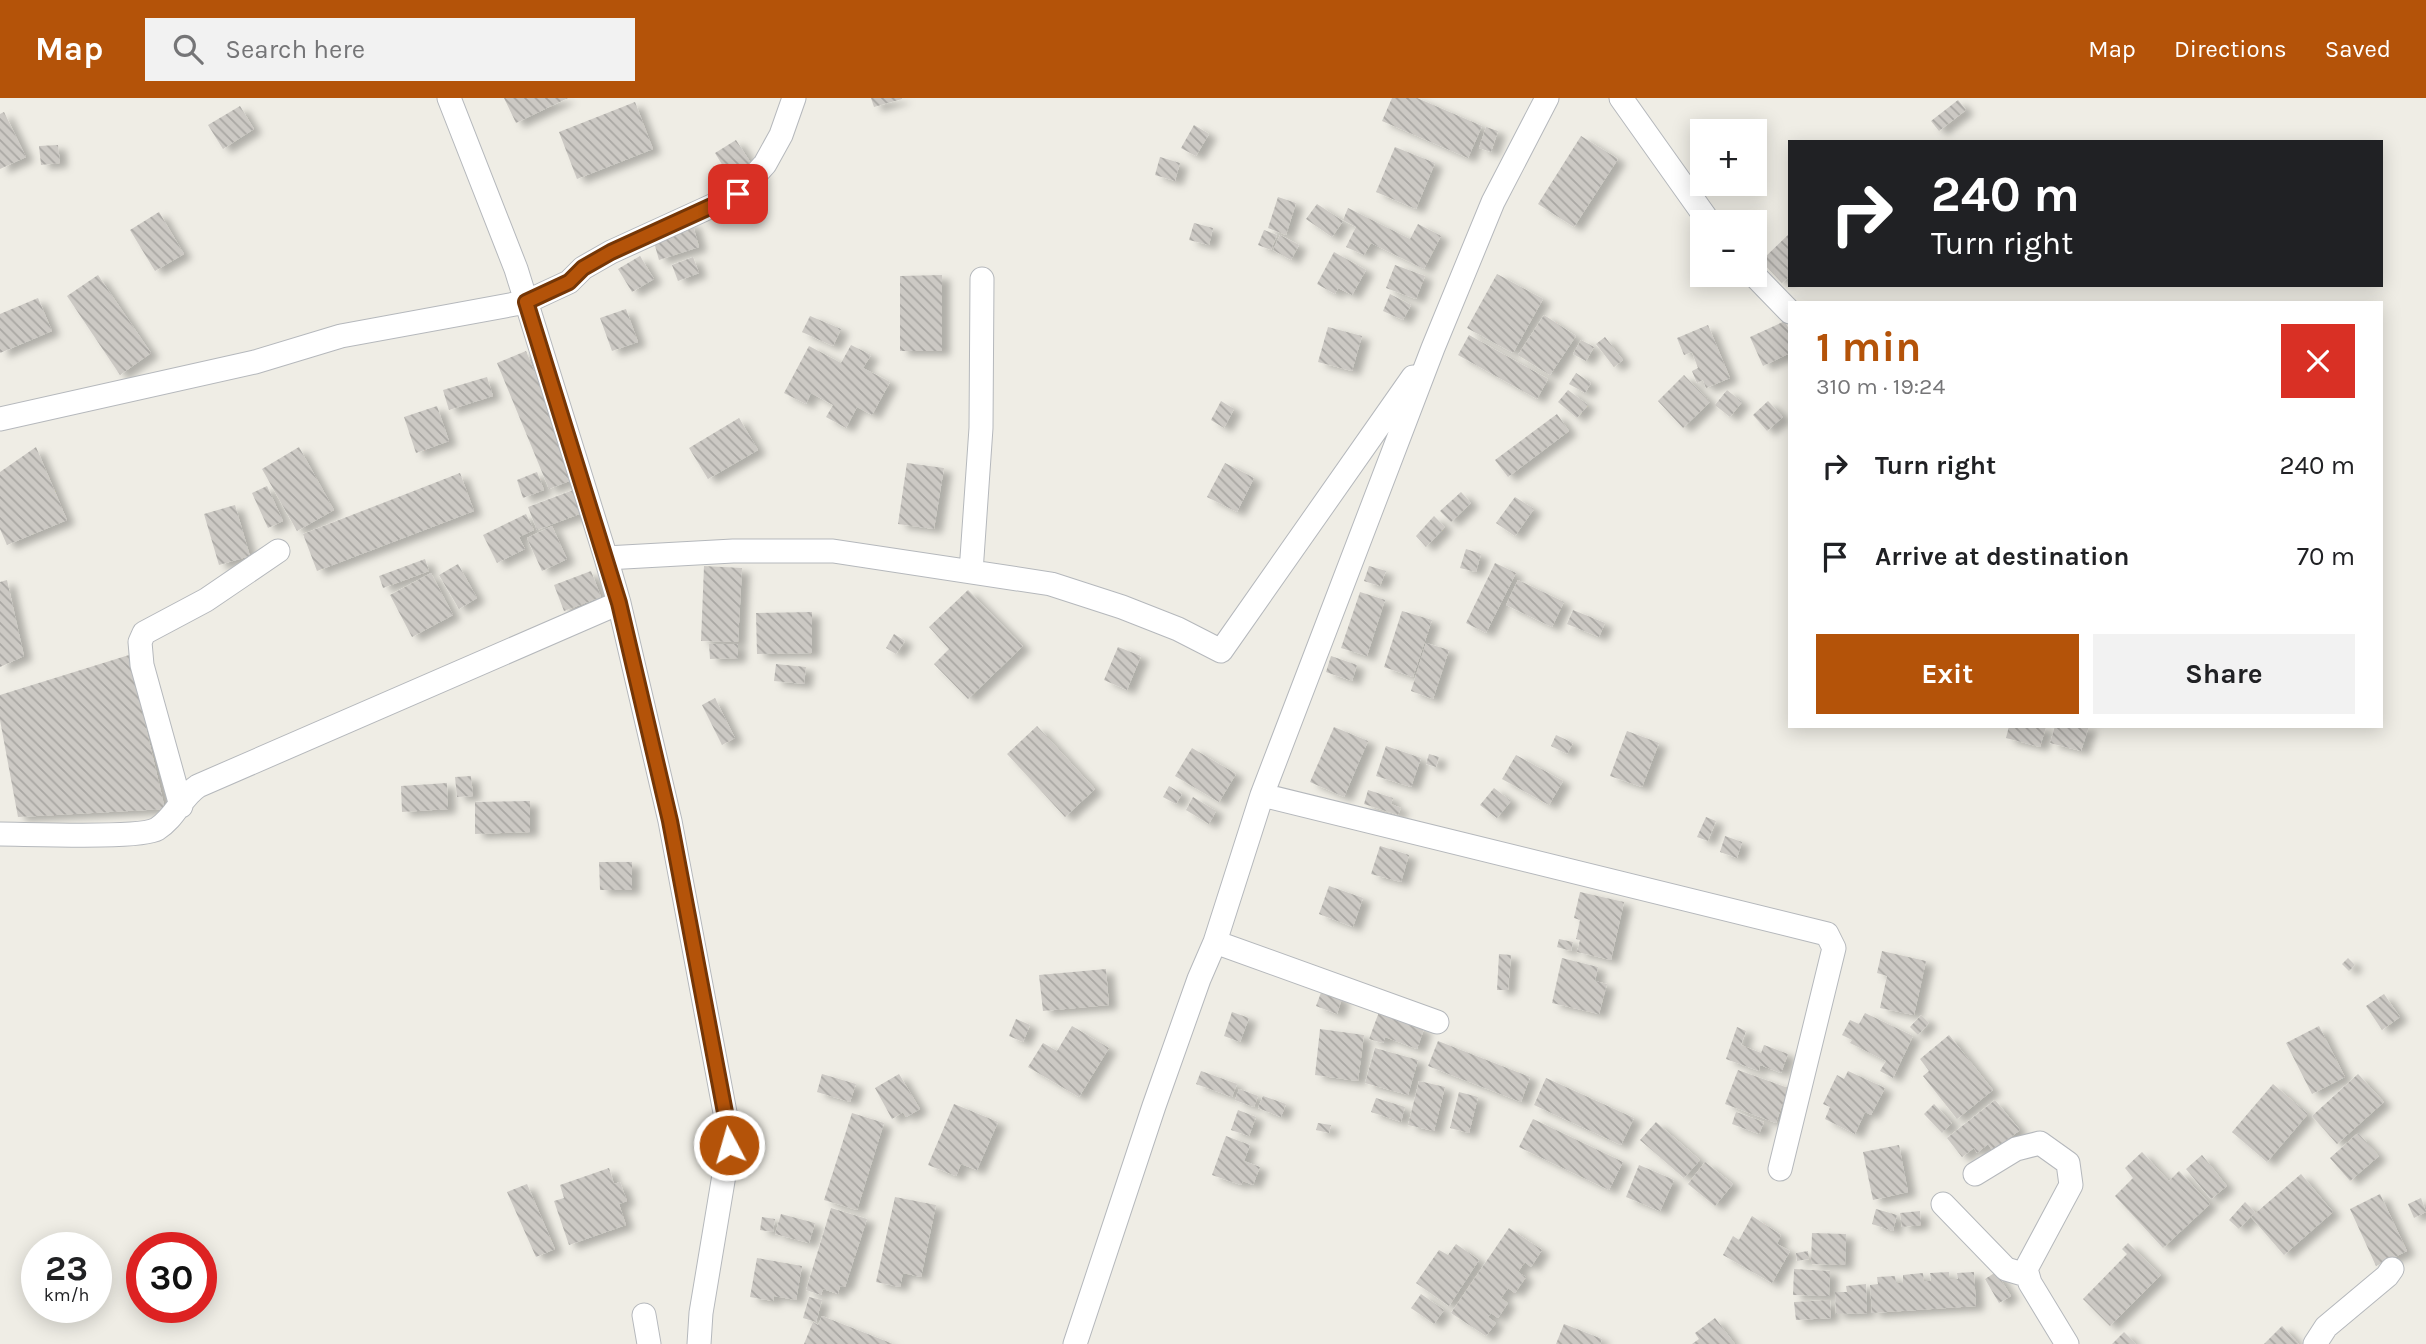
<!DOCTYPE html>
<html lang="en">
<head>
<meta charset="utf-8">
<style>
	:root { --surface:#fff; --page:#f2f2f2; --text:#202124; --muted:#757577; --accent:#b45309 }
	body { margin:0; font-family:Karla,sans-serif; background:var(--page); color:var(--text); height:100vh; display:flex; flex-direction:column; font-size:26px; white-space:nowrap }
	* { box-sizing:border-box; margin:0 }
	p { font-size:23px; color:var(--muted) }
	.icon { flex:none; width:38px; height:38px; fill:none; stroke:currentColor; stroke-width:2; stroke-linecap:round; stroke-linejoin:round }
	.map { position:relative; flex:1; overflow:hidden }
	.drawer { position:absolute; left:1788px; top:203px; width:595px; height:427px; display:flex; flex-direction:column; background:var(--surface); border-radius:0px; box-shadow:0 4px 18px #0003 }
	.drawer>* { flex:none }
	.hud { position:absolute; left:1788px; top:42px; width:595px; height:147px; border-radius:0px; box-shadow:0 4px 18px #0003; background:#202124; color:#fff; overflow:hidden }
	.controls { position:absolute; left:1690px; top:21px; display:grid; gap:14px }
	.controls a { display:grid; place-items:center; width:77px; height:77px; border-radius:0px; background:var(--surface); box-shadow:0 4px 18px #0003; font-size:35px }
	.speed { position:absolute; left:21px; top:1134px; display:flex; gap:14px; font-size:35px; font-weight:700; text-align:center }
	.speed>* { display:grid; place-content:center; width:91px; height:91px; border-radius:50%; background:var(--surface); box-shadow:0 4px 18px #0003; line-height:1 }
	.speed small { font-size:18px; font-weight:400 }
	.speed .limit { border:10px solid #d22; background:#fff; color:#111 }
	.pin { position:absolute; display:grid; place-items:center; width:60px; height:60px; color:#fff; margin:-30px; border-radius:14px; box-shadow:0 4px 10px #0006 }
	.me { position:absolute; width:77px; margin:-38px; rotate:354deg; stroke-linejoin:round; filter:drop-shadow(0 0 5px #0008) }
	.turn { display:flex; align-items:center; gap:24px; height:147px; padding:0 28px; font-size:32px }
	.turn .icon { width:91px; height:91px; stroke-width:2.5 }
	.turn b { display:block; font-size:49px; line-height:60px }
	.round { display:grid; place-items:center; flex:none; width:74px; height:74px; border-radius:0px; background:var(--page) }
	.summary { display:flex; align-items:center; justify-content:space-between; height:119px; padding:0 28px }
	h1 { font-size:42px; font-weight:700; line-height:52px; color:var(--accent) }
	.primary-button { display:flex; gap:14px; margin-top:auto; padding:14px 28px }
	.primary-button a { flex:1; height:80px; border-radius:0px; background:var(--accent); color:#fff; font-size:28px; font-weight:700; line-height:80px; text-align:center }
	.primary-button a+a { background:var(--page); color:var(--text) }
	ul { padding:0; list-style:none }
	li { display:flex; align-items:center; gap:21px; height:91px; padding:0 28px }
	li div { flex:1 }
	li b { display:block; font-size:26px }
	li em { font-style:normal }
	header { display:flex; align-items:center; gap:42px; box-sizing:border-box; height:98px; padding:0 35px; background:var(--accent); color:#fff }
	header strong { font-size:33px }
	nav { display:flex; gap:38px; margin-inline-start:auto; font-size:24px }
	.search { width:490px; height:63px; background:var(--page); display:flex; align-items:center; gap:18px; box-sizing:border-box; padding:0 24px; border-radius:0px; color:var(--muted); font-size:26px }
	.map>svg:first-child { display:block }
</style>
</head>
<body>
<header>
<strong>Map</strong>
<div class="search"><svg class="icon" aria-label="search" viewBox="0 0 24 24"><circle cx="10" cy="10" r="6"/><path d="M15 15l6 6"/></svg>Search here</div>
<nav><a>Map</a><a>Directions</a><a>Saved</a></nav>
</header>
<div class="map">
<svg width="2426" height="1246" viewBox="0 0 2426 1246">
	<defs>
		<pattern id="building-back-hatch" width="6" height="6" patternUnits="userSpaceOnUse" patternTransform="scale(1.75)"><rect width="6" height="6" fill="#ccc9c4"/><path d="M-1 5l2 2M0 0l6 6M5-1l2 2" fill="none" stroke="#a9a7a3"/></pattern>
		<filter id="shadow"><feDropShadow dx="8" dy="4.5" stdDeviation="3.5" flood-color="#0004"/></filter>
	</defs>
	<rect width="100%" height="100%" fill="#efede5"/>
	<path fill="url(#building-back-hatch)" filter="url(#shadow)" d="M504,0H568L516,25Z
		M871,0H902V1L874,9Z
		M1392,0H1417L1482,28L1468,60L1382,23Z
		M1958,2L1966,12L1939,33L1931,23Z
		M635,4L653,51L577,81L559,34Z
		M240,8L254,31L223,51L208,27Z
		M4,14L26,59L0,71V16Z
		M1194,27L1209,36L1196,58L1181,50Z
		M1486,29L1498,33L1491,54L1479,50Z
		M1581,38L1618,61L1574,129L1538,106Z
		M736,42L756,73L734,86L715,55Z
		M58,47L60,65L41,67L39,48Z
		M1395,49L1435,65L1416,111L1376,94Z
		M1160,59L1180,65L1175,83L1155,77Z
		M1278,99L1296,105L1286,137L1268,130Z
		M1317,106L1343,123L1332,139L1306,121Z
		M1348,110L1410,141L1418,126L1441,138L1424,171L1371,145L1364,157L1346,149L1356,129L1343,122Z
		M159,114L184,156L155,173L130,132Z
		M692,124L699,149L659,162L652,137Z
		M1194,125L1213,130L1209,147L1189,142Z
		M1264,132L1277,137L1271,152L1258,147Z
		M1790,135V178L1782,185L1761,163Z
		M1280,137L1299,147L1291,162L1273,152Z
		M1334,154L1366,172L1352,197L1338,190L1335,196L1317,186Z
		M640,158L654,181L632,194L618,171Z
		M693,159L699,175L678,183L672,167Z
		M1395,167L1425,178L1416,201L1386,190Z
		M1497,176L1543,201L1513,255L1467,230Z
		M98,177L151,255L120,277L67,198Z
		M942,177V253H900V178Z
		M1390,196L1411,207L1403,222L1383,213Z
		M38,200L52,233L0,255V216Z
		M626,211L638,244L612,253L600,220Z
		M1544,217L1576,238L1550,277L1518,257Z
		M810,218L841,231L833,248L802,234Z
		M1785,223L1790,234V255L1763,268L1750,239Z
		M1708,227L1730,280L1706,290L1703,282L1697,285L1692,273L1698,270L1692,254L1684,257L1677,240Z
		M1328,229L1362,238L1352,273L1318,264Z
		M1469,237L1548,281L1537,301L1458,257Z
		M1605,239L1623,262L1614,269L1596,246Z
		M1581,242L1594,249L1586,263L1573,256Z
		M851,247L871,257L863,270L890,284L872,317L857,309L846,330L826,319L833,307L811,295L806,306L784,295L809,248L841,265Z
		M526,253L577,380L549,391L497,265Z
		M1576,275L1591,285L1585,295L1569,286Z
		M1684,277L1710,304L1683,330L1658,303Z
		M487,279L493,298L449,312L443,292Z
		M1568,292L1588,307L1577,320L1558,304Z
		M1727,292L1742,304L1730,319L1715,307Z
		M1221,303L1234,311L1224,330L1211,322Z
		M1768,303L1783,319L1767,333L1753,317Z
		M437,308L449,343L416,355L404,319Z
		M1557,316L1569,333L1508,379L1495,362Z
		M739,320L758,352L708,381L689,350Z
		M36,349L67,422L7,447L0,431V374Z
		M299,349L334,412L297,433L262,371Z
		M907,365L944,370L934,431L898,426Z
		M1225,365L1254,380L1237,414L1207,399Z
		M537,374L544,392L523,400L517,382Z
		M460,375L474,413L317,473L303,436Z
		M267,388L283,423L268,430L252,395Z
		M576,391L585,414L537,432L528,409Z
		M1461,394L1471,405L1451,424L1440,413Z
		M1515,399L1534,411L1515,438L1496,425Z
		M235,407L250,458L219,467L204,416Z
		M526,416L534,432L519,439L525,451L497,465L483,437Z
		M1434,418L1445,429L1426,449L1416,438Z
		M552,428L567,461L542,473L527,440Z
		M1466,451L1481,456L1476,474L1460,470Z
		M425,461L429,473L383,490L379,478Z
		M1495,465L1516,475L1486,535L1466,525Z
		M458,466L477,500L459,511L439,477Z
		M704,468L742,470L738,544L701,543Z
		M1369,468L1386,473L1380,488L1364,483Z
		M591,473L601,499L564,513L554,487Z
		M431,475L453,517L412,539L390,497Z
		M7,482L24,558L0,569V484Z
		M1518,482L1564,504L1552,529L1506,507Z
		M968,492L1023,548L968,601L934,566L949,551L929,529Z
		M1360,494L1385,502L1367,558L1341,550Z
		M1573,512L1605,525L1599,539L1567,526Z
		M1402,513L1432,522L1413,579L1384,569Z
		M812,514V555L757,556L756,515Z
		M894,536L905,543L896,556L886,550Z
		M1426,545L1449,552L1433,601L1411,593Z
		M709,546H738V560L710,561Z
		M1118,549L1141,558L1127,592L1104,582Z
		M129,557L165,711L18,719L0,622V597Z
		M1331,558L1357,567L1352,583L1326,574Z
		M776,566L806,569L804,586L774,583Z
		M715,600L735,640L722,647L702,607Z
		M1037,628L1095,691L1065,719L1007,656Z
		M2009,628L2046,629L2040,649L2006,640Z
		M2055,628H2089L2081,653L2050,645Z
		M1334,629L1368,643L1344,699L1310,684Z
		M1627,633L1659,645L1642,689L1610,678Z
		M1556,637L1573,645L1567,656L1551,648Z
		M1386,648L1421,660L1411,689L1376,678Z
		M1192,650L1236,676L1219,704L1175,678Z
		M1429,656L1439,659L1436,669L1426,666Z
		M1516,657L1563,683L1549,707L1502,681Z
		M471,678L473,698L457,699L455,679Z
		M447,685L448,711L402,714L401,688Z
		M1169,688L1182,696L1176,706L1163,699Z
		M1494,690L1511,703L1497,720L1480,707Z
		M1368,692L1393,700L1391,706L1401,710L1398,717L1364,706Z
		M1193,699L1216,713L1209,726L1186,712Z
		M530,703V734L475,736V704Z
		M1706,719L1716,723L1708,743L1697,739Z
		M1725,738L1742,744L1737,760L1720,754Z
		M1380,748L1409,757L1401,784L1371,776Z
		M599,764H632V792H600Z
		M1329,788L1363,800L1353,829L1319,816Z
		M1580,794L1624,804L1611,862L1577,854L1580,842L1576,841L1580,822L1574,820Z
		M1559,841L1573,844L1571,853L1557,849Z
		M1882,853L1926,863L1914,917L1880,910L1887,878L1877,875Z
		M1499,856L1511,857L1508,892H1497Z
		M1562,860L1598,869L1595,883L1607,886L1599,916L1552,905Z
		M2348,860L2355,867L2349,873L2342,866Z
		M1106,871L1109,907L1043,913L1039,877Z
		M1322,892L1342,900L1337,916L1316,908Z
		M2384,896L2400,919L2382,932L2366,908Z
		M1232,914L1249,920L1240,944L1224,938Z
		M1379,914L1424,931L1417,951L1385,939L1383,945L1369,941Z
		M1865,915L1913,938L1893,980L1880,973L1886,963L1850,945L1852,942L1842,937L1850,922L1859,926Z
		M1921,917L1929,925L1918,937L1910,929Z
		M1016,921L1030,927L1023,944L1009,938Z
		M1072,928L1109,950L1079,999L1028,969L1043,945L1057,953Z
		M2319,928L2345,979L2312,996L2286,945Z
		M1737,929L1746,933L1741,947L1761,955L1764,947L1788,956L1781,975L1760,967L1759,973L1726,961Z
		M1320,931L1364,937L1358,983L1315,977Z
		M1949,937L1993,992L1957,1021L1923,978L1929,973L1920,961Z
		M1438,943L1530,979L1521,1004L1428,968Z
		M1375,950L1418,962L1408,997L1365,985Z
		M1738,972L1788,990L1776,1025L1725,1006Z
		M1201,973L1237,986L1232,999L1196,986Z
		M1848,973L1885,990L1871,1017L1865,1014L1855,1036L1825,1021L1830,1009L1823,1006L1837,977L1844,981Z
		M822,976L856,986L850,1004L817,994Z
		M899,976L920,1011L906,1019L903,1014L892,1021L875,990Z
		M2358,976L2384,1004L2337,1046L2312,1018Z
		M1546,980L1634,1020L1621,1047L1534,1007Z
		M1419,983L1445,989L1434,1033L1408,1027Z
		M2273,986L2308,1016L2267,1064L2232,1034Z
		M1239,991L1258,998L1254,1009L1235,1002Z
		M1459,994L1478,999L1469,1035L1450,1030Z
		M1263,998L1286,1006L1281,1019L1258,1010Z
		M1376,1000L1405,1009L1401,1024L1371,1014Z
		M1995,1002L2020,1032L1993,1053L1988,1046L1977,1055L1974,1050L1962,1059L1947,1040Z
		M954,1006L998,1024L977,1072L961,1066L956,1078L928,1067Z
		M1934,1006L1952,1025L1942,1035L1924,1016Z
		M1238,1012L1256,1019L1249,1038L1231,1032Z
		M1736,1014L1764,1024L1759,1036L1732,1026Z
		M852,1015L884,1025L857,1112L824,1102Z
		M1533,1021L1623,1064L1609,1092L1519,1049Z
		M1656,1024L1700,1062L1684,1080L1640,1042Z
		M1318,1025L1331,1027L1329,1035L1316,1032Z
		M2358,1035L2379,1058L2350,1083L2330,1060Z
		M1226,1038L1250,1047L1244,1063L1260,1069L1253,1087L1243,1083L1241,1087L1212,1077Z
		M1899,1047L1908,1094L1873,1102L1863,1054Z
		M2142,1054L2169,1083L2179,1073L2210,1106L2163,1150L2115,1098L2133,1080L2125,1070Z
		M2202,1057L2227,1088L2211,1101L2186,1071Z
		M1705,1064L1733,1086L1715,1108L1688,1086Z
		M1639,1067L1674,1082L1660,1113L1626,1099Z
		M609,1070L614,1086L620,1084L627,1103L619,1106L626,1127L569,1147L554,1103L564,1100L560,1087Z
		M2301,1076L2333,1114L2284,1157L2251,1119Z
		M527,1086L555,1151L536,1159L507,1094Z
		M2380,1096L2407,1153L2376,1168L2350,1111Z
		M895,1099L936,1107L921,1179L903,1175L900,1189L876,1184Z
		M2421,1100L2426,1114L2414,1120L2408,1106Z
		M2245,1104L2255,1114L2239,1131L2229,1122Z
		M831,1110L867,1121L845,1189L840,1188L838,1196L823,1191L821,1197L806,1192Z
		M1876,1111L1897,1117L1893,1133L1872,1126Z
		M1920,1113L1921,1127L1902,1129L1900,1115Z
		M781,1116L815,1125L809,1145L775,1136Z
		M1752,1118L1781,1137L1777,1146L1790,1153L1772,1185L1723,1157L1733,1138L1739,1142Z
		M762,1119L775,1121L773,1134L760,1132Z
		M1509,1130L1542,1152L1531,1169L1525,1164L1518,1174L1526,1179L1515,1195L1508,1190L1501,1200L1508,1205L1498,1220L1491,1215L1488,1219L1496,1225L1486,1238L1451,1215Z
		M1812,1135L1846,1136L1845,1167L1811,1166Z
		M2128,1145L2161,1177L2110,1228L2083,1201L2127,1156L2122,1151Z
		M1456,1146L1479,1162L1449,1208L1416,1185L1439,1152L1448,1157Z
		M1808,1153L1809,1161L1797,1163L1796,1155Z
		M757,1160L802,1168L796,1202L774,1198L773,1203L750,1199Z
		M1794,1171L1830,1173L1829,1198L1793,1197Z
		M1949,1174V1181H1958L1957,1175L1974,1174L1976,1208L1872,1215L1870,1187L1878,1186L1877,1179L1895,1178L1896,1185H1903V1177L1923,1175L1924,1183H1931L1930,1175Z
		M1996,1174L2011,1198L1999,1205L1985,1181Z
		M1866,1186L1867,1215L1836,1216L1835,1194H1847L1846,1188Z
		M1421,1196L1444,1212L1434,1226L1411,1210Z
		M809,1199L822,1202L816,1224L803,1220Z
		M1830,1202L1831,1220L1796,1222L1794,1204Z
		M822,1218L893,1246H804L813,1224L818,1227Z
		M1715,1220L1735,1246H1692L1699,1241L1695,1235Z
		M1564,1226L1602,1241L1600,1246H1556Z
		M2282,1228L2299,1246H2264Z
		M2124,1234L2136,1246H2112Z"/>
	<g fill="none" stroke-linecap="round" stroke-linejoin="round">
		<defs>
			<path id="street" d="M449,0L516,171L606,460L619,505L670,723L727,1025L729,1047L701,1215L699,1246
				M1621,0L1709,124
				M1754,177L1790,214
				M0,321L255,264L341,238L526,204L569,184L583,170L611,154L738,96L765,66L781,37L794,0
				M606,460L733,453H833L1051,486L1122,509L1178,531L1221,553L1413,279
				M971,474L981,330L982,181
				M1262,697L1827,836L1834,850L1780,1071
				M181,708L142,567L140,544L144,535L206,502L278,453
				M0,736C27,736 140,741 157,731C175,720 181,699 198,688L619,505
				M1215,844L1437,924
				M1975,1076L2016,1051L2040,1045L2068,1065L2071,1087L2026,1171L2030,1185L2067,1246
				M1943,1106L2006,1171L2026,1177
				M644,1217L649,1246
				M1075,1246L1154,1008L1199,881L1215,844L1262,697L1433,250L1493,104L1547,0
				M2315,1246L2326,1229L2387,1178L2392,1171"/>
		</defs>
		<use href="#street" stroke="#b5b8bc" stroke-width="25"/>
		<use href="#street" stroke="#fff" stroke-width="23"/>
	</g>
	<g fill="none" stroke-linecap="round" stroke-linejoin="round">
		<defs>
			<path id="route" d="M729,1047L727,1025L670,723L619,505L526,204L569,184L583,170L611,154L738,96"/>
		</defs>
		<use href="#route" stroke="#753606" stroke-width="18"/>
		<use href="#route" stroke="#b45309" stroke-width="12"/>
	</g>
</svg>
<div class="controls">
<a>+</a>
<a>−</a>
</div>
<div class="speed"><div>23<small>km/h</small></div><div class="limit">30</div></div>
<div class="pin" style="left:738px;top:96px;background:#d93025"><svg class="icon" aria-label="arrive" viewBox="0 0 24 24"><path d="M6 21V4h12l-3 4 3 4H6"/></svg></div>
<svg class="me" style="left:729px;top:1047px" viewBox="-20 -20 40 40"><circle r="17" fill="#b45309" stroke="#fff" stroke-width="3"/><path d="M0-11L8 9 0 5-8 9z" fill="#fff"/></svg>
<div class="hud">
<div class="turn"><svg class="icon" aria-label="right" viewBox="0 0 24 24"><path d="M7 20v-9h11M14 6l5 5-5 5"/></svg><div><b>240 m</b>Turn right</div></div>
</div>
<section class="drawer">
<div class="summary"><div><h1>1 min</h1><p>310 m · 19:24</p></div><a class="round" style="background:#d93025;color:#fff"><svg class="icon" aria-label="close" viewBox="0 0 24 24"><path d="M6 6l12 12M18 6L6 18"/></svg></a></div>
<ul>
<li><svg class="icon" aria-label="right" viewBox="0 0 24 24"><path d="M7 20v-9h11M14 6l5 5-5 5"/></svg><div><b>Turn right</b></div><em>240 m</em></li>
<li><svg class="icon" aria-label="arrive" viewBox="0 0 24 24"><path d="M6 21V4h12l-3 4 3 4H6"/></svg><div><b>Arrive at destination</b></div><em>70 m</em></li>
</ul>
<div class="primary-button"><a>Exit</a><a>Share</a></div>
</section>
</div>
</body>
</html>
